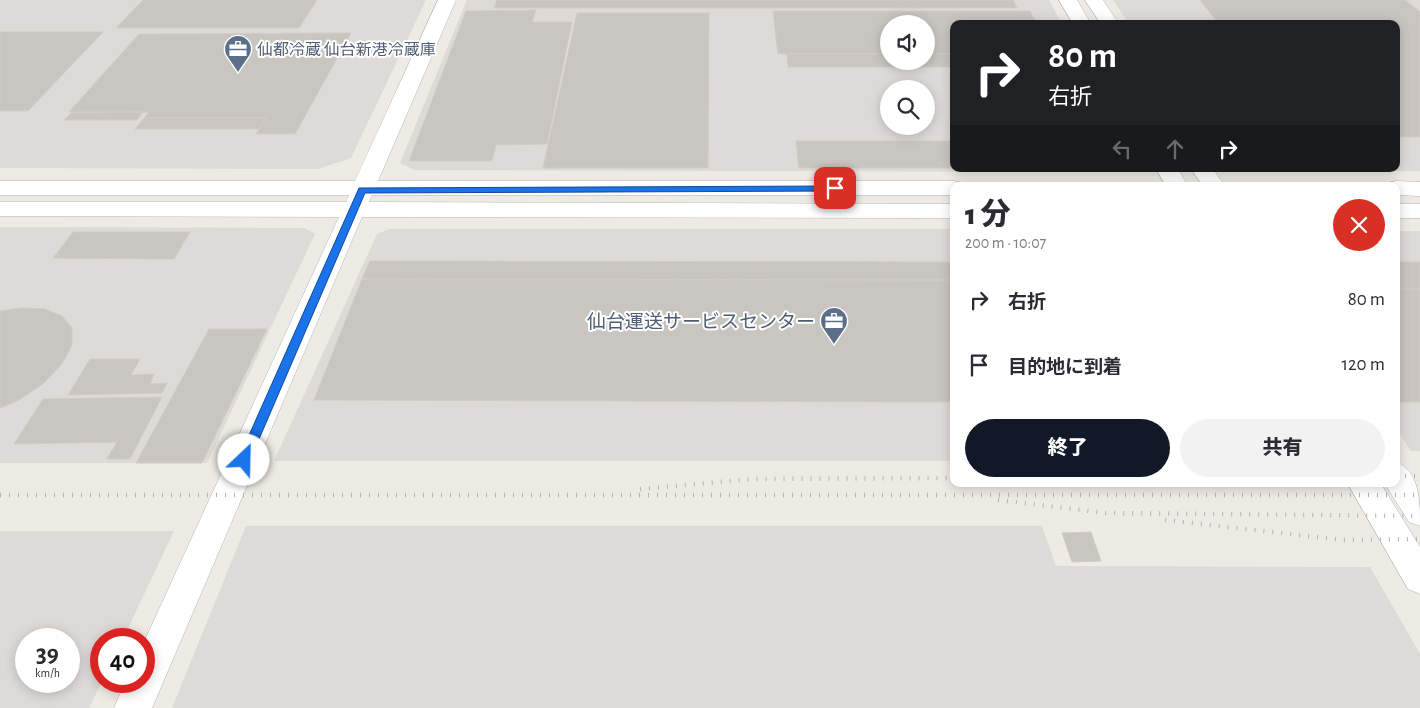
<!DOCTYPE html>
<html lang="ja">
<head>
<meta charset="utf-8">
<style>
	:root { --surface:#fff; --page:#f2f2f3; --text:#2b2b33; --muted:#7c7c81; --accent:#111827 }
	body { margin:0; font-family:"Alegreya Sans","Noto Sans JP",sans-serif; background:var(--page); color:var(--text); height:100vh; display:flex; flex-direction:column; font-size:19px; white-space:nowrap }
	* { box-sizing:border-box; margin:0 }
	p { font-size:16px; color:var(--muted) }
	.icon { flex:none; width:28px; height:28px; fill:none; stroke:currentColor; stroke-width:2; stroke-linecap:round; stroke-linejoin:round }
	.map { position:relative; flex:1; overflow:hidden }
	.details { position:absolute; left:950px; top:182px; width:450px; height:305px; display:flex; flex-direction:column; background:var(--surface); border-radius:10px; box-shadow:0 2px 12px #0003 }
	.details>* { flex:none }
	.guide { position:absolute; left:950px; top:20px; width:450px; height:152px; border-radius:10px; box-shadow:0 2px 12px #0003; background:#202124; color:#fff; overflow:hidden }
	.controls { position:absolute; left:880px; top:15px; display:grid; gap:10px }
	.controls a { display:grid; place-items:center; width:55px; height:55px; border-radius:50%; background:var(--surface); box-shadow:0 2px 12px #0003; font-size:25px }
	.speed { position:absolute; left:15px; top:628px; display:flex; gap:10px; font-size:25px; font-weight:700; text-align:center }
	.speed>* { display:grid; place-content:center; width:65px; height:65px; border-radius:50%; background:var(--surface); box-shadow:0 2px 12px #0003; line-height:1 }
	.speed small { font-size:12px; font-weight:400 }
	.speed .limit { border:8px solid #d22; background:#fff; color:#111 }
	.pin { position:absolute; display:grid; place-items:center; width:42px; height:42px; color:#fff; margin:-21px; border-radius:10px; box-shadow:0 2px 8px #0006 }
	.me { position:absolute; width:55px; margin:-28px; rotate:24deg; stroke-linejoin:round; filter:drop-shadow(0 0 4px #0008) }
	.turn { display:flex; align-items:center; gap:18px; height:105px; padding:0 15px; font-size:22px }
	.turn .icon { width:65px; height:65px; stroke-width:2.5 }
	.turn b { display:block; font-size:35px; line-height:42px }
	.lanes { display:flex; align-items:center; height:48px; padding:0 15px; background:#0003; justify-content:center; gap:25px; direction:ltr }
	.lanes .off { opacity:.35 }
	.round { display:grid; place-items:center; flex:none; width:52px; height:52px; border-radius:26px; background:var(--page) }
	.headline { display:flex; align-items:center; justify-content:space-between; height:85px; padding:0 15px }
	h1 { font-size:30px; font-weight:800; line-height:38px }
	.cta { display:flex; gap:10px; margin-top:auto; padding:10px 15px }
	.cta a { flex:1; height:58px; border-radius:30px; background:var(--accent); color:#fff; font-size:20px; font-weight:800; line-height:58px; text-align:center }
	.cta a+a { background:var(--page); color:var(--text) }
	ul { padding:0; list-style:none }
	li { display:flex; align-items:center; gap:15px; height:65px; padding:0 15px }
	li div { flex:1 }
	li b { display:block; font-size:19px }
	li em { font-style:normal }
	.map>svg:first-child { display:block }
</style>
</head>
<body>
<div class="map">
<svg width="1420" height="708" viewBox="0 0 1420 708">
	<rect width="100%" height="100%" fill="#eeebe5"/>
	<path fill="#dddad7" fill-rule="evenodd" d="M0,0H426L351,158L318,169L0,168Z
		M467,0H1049L1062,24H954V169H1136L1130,172L414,170L400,163ZM889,24H926V61H889ZM889,89H926V126H889Z
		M1113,0H1420V171H1247L1242,169H1396V24H1129Z
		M0,227L304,228L315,234L207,463H0Z
		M389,229H954V461H274L377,234Z
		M1396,231H1420V451H1411L1396,428Z
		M246,526H1042L1056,566L1370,567L1420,654V708H172Z
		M0,531H174L123,639H101L102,681L89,708H0ZM26,639H69V681H26Z"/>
	<path fill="#c9c6c1" stroke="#d2ccc3" d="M143,0H317L299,28H116Z
		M497,0H1013L1017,8H494Z
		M1200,0H1405L1420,12V137H1396V24H1219Z
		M536,10L532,22H572L547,144L496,145L492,161H409L466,11Z
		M773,11H1030L1037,24H954V54H926V24H889V54H778Z
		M577,13H709L708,168H543Z
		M0,32H103L28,111H0Z
		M351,33L295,134H256L266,118H144L149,112H69L139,34Z
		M787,54H889V61H926V54H954V67H788Z
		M143,112L137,120H64L71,113Z
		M144,118H266L260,129H135Z
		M796,141H952L954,168H799Z
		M73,232H190L174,259L53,258Z
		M370,261L954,262V280L362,279Z
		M1396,262H1420V289H1396Z
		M362,279L954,280V402L314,400Z
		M1396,289H1420V402H1396Z
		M21,308L45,309L62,316L72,328V345L62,364L43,384L17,401L0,408V311Z
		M209,329H267L202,463H136Z
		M90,359H140L131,375L154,374L150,384L167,383L162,393L68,395Z
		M162,397L130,459H107L117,442L14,444L43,399Z
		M1091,532L1101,561L1072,562L1062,533Z"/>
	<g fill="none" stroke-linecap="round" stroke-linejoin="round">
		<defs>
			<path id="minor" d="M438,0H456L378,181H954L962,183L964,186H954V195H372L369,202L954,204V218L362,217L152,708H114L126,681H144V642L339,217L0,216V202H346L349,195H0V181H355Z
				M1059,0H1077L1091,24H1073Z
				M1085,0H1103L1119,24H1101Z
				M1156,169H1178L1188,186H1166Z
				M1191,169H1213L1225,186H1203Z
				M1396,181L1420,182V196L1396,195V186H1386L1388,183Z
				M1396,204H1420V218H1396Z
				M1396,462C1420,472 1420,501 1420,526L1409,522L1385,484H1396Z
				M1348,484H1381L1420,547V594L1408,589Z"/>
		</defs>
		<use href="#minor" stroke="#b2b5b9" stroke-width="1"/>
		<use href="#minor" fill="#fff" fill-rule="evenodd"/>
		<path stroke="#b3b4b4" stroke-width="4.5" stroke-dasharray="1 8" stroke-linecap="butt" d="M1396,476H1420
			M640,489L753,479L954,478
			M0,495H1420
			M998,500L1106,513L1420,516
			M1165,520L1343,540L1420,539"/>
	</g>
	<path fill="#1a73e8" stroke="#114b97" d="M835,186L840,188L839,191L365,193L250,460L244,465L238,460L359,188Z"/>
	<defs>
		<symbol id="office-pin" viewBox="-11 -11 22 30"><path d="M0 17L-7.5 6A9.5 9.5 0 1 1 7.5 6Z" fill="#5c6f8a" stroke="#fff"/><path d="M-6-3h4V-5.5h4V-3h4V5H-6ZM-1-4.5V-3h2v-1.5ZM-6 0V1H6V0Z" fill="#fff"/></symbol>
	</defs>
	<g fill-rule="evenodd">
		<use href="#office-pin" x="222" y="33" width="32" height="43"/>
		<use href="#office-pin" x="818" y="305" width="32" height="43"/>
	</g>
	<g text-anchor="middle" stroke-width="4" stroke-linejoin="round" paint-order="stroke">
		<g font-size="16" fill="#4e5e75" stroke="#fff" text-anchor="start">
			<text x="257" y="55">仙都冷蔵 仙台新港冷蔵庫</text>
		</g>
		<g font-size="19" fill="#4e5e75" stroke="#fff" text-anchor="end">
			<text x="815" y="328">仙台運送サービスセンター</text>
		</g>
	</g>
</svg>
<div class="controls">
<a><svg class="icon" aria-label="sound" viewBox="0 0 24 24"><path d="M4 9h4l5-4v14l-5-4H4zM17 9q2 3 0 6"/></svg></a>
<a><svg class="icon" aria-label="search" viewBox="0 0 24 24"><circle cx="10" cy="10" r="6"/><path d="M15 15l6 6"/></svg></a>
</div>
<div class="speed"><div>39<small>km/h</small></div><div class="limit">40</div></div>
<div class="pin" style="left:835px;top:188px;background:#d93025"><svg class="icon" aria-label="arrive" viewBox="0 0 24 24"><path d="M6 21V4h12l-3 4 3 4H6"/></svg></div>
<svg class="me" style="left:244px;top:460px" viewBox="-20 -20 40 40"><circle r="19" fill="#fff"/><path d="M0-13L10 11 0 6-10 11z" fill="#1a73e8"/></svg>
<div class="guide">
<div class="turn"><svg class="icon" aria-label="right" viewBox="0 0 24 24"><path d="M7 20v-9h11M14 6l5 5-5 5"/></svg><div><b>80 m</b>右折</div></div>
<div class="lanes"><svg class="icon off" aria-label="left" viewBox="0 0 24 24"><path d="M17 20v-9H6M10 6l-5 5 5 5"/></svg><svg class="icon off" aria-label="ahead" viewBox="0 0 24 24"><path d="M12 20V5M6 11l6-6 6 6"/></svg><svg class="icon" aria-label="right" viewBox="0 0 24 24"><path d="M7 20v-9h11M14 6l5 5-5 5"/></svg></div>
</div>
<section class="details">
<div class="headline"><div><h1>1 分</h1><p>200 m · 10:07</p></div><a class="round" style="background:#d93025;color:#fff"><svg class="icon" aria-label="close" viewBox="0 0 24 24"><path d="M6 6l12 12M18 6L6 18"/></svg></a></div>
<ul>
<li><svg class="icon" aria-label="right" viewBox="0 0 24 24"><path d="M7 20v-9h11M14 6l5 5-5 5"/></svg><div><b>右折</b></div><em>80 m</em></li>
<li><svg class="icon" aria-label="arrive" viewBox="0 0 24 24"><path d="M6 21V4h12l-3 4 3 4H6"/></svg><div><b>目的地に到着</b></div><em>120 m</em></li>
</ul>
<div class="cta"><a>終了</a><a>共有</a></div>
</section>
</div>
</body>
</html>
